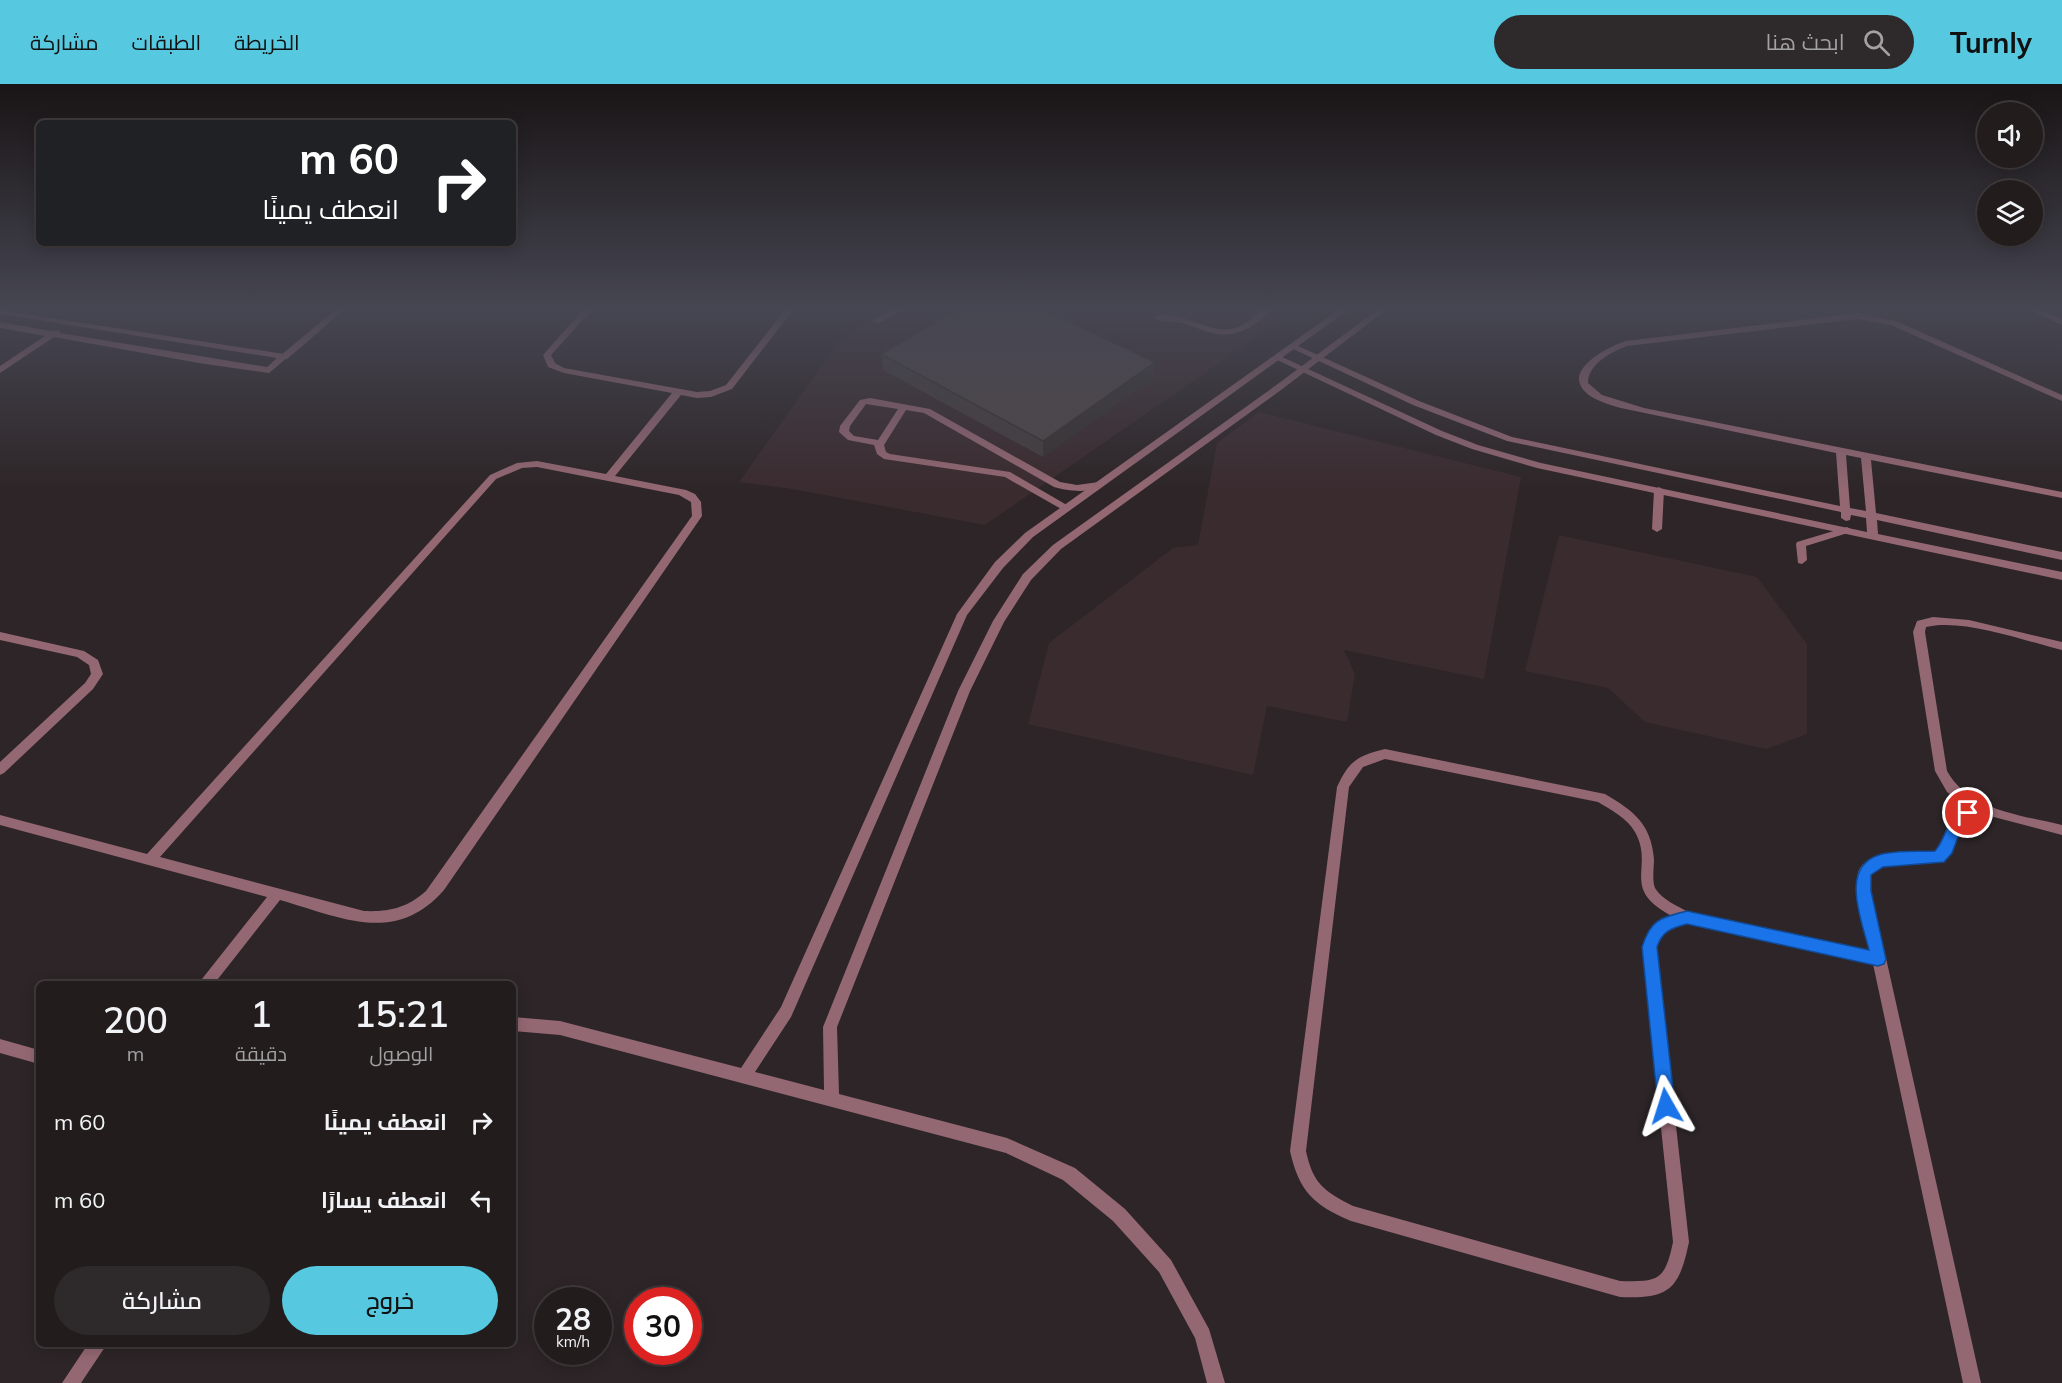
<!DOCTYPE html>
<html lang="ar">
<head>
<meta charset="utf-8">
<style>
	:root { --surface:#221c1d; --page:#2e292a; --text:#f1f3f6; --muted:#a2a1a4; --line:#3f3a3b; --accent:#56c9e0 }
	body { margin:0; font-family:Mulish,Cairo,sans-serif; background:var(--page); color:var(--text); direction:rtl; height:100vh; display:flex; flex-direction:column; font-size:22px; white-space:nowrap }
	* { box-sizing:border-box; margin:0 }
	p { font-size:20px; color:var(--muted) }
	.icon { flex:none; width:33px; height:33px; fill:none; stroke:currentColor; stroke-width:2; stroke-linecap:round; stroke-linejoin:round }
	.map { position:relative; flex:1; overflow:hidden; direction:ltr }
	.sheet { position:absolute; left:36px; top:897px; width:480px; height:366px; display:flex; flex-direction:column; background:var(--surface); border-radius:9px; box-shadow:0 3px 15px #0003,0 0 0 2px var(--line); direction:rtl }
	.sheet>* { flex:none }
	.top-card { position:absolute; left:36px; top:36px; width:480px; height:126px; border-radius:9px; box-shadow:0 3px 15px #0003,0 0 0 2px var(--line); direction:rtl; background:#202124; color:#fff; overflow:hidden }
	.fabs { position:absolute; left:1977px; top:18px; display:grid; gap:12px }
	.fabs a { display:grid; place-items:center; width:66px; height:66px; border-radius:50%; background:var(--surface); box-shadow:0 3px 15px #0003,0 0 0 2px var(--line); font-size:30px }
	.speed { position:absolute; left:534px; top:1203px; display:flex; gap:12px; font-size:30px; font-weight:700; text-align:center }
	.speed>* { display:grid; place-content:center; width:78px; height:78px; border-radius:50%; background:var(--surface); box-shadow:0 3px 15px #0003,0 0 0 2px var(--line); line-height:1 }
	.speed small { font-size:15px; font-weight:400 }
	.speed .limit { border:9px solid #d22; background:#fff; color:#111 }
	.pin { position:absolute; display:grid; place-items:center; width:51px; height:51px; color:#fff; margin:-26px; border:3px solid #fff; border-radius:50%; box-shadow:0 2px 6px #0007 }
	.me { position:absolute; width:66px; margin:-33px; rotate:354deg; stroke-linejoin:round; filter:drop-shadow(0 0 4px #0008) }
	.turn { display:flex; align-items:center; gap:21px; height:126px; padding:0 18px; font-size:27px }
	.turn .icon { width:78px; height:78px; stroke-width:2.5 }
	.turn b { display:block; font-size:42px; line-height:51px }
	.eta { display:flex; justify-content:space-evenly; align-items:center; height:102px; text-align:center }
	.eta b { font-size:36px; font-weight:600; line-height:42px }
	.action { display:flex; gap:12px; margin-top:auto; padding:12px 18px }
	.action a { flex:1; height:69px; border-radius:36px; background:var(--accent); color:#111; font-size:24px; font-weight:600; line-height:69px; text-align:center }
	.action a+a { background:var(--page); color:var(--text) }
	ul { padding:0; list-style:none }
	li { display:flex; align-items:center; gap:18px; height:78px; padding:0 18px }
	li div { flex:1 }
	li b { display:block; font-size:22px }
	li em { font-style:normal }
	header { display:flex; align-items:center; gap:36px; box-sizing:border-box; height:84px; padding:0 30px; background:var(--accent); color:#111 }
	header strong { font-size:28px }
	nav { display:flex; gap:33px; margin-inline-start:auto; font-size:21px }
	.search { width:420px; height:54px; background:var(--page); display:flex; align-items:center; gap:15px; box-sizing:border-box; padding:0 21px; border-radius:33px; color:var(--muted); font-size:22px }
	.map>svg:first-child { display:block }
</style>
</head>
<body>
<header>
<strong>Turnly</strong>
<div class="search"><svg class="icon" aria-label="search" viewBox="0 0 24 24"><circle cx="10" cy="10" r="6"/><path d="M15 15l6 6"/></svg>ابحث هنا</div>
<nav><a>الخريطة</a><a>الطبقات</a><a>مشاركة</a></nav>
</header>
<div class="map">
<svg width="2062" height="1299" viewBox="0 0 2062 1299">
	<rect width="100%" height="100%" fill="#2d2527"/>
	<path fill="#3a2b2f" d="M892,226H1281L1283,235L985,441L792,405L739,398L846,248Z
		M1259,328L1521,393L1484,595L1344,566L1355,590L1347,638L1267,622L1253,691L1028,640L1049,559L1173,464L1198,461L1217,359Z
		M1559,451L1757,493L1807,560V650L1766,665L1645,638L1608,604L1525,587Z"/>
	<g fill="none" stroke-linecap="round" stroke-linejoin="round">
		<path fill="#946873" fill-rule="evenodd" d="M335,226H344L287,275H281V271Z
			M1262,226H1271C1256,242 1236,255 1213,249C1202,247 1192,241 1181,239C1172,237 1161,239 1154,234C1174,221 1211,253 1235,244C1245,241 1253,233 1262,226Z
			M870,314L930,325L1060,398L1077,401L1099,398L1104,401C1091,410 1068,407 1054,403L924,329L906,326L884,361L886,368L890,370L1010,388L1072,424L1067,427L1063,426L1005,393L884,375L877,370L874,361L848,356L839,348L840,342L860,316ZM866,320L898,325L878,356L854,352L849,347L850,342Z
			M1659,403L1664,406L1662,445L1657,448L1652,445L1654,406Z
			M1847,443L1852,446L1851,448L1806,462L1807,476L1802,480L1798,479L1796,460L1797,458Z"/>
		<path fill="#946873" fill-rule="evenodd" d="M0,226L284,270L288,273L269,289L199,279L54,253L0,289V282L45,252L0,244V238L51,247L59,246L60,249L267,283L277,274L0,230Z
			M583,226H592L551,271L555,279L564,284L697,308L710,307L726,301L785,226H793L732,305L711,313L697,314L681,311L615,392L686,406L695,410L701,418L702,432L444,806C395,862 340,833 280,816L214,900H198L267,813L0,741V731L147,770L490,391L517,379L537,377L606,390L672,309L564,289L548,283L543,271ZM537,383L679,411L691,418L692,432L426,807C407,824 389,828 364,827L160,773L496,395L522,384Z
			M891,226H901L879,239L872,237Z
			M2029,226H2040L2062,235V241Z
			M1858,229L1896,237L2062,311V317L1891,241L1858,235L1627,262C1611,268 1588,280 1588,299L1602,311L1644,324L2062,408V414L1871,376L1876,429L2062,468V476L1877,436L1878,450L2062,488V496L1537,384L1472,365L1436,351L1273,274L1280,272L1442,347L1478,361L1541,379L1867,448L1866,434L1851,431L1850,436L1846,437L1841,434V428L1507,357L1413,321L1289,263L1296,261L1419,317L1512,353L1840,422L1836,369L1621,324C1607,320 1585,314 1580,300C1572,281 1612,261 1626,257ZM1846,371L1861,374L1866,427L1850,424Z
			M1933,533L1969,536L2062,558V566C2025,557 1963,534 1926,543L1925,548L1947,687C1969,727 2022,731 2062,741V751L1990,732L1973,734L1962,742L1944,777C1928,783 1876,772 1871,792C1869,797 1871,803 1871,807L1981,1299H1963L1873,880L1687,840C1672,844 1662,848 1656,863L1689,1158C1679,1206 1669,1215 1620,1213L1351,1137C1313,1121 1299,1107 1290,1067L1337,703C1349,677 1357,672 1385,665L1605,710C1634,727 1651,740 1654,775C1654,783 1652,797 1655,804C1662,816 1678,822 1690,829L1870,867C1866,848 1850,800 1860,784C1866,775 1878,771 1888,770C1904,767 1920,769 1935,768C1947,751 1948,732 1970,724L1947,708L1935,687L1913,548L1917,537ZM1385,675L1598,718C1611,726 1627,734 1635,748C1655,784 1619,804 1672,832L1654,842L1642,863L1673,1158C1665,1197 1658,1198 1620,1197L1353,1122C1324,1107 1313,1100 1306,1067L1349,703L1363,683Z
			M0,548L84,567L98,576L103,590L93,605L4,689L0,691V678L85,599L91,590L89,581L77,573L0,556Z
			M0,955L39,966V980L0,969Z"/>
		<path fill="#946873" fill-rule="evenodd" d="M1338,226H1348L1033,453L1003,484L967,531L791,933L755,988L824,1006L823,943L958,607L993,537L1023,490L1053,461L1275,302L1377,226H1386L1281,306L1061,465L1031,496L1004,538L970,607L837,943L839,1010L1007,1054L1075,1084L1125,1125L1171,1176L1209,1245L1225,1299H1207L1195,1254L1159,1188L1113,1137L1063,1096L1006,1069L560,951L513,947V933L560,937L741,984L781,923L957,530L995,478L1025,449Z
			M88,1260H107L81,1299H62Z"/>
	</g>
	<path fill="#443d3e" d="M881,270L1155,278L1153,294L1043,373L883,286Z"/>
	<path fill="#373232" d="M1155,278L1153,294L1043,373V357Z"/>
	<path fill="#4f4748" stroke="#373232" stroke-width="1.5" d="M956,226H1045L1155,278L1043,357L881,270Z"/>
	<linearGradient id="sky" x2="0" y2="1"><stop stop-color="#191415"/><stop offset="0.55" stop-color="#464652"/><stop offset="1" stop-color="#464652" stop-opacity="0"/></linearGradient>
	<rect width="2062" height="408" fill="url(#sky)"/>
	<path fill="#1a73e8" stroke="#114b97" stroke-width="1.5" d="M1968,723L1973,725L1975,729L1962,742L1952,769L1944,778L1883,783L1871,791V807L1886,875L1884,880L1878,882L1687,840C1672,844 1662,847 1657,863L1675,1022L1672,1028L1666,1030L1660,1028L1658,1022L1642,863C1651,835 1660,834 1687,827L1869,866C1862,837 1839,783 1879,771C1896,766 1918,768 1935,767C1948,753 1945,731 1968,723Z"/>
</svg>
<div class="fabs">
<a><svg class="icon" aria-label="sound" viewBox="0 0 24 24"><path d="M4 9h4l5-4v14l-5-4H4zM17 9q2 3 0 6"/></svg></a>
<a><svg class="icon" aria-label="layers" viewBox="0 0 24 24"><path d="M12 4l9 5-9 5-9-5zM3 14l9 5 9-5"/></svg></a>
</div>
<div class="speed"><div>28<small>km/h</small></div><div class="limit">30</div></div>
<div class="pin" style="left:1968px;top:729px;background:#d93025"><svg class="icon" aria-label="arrive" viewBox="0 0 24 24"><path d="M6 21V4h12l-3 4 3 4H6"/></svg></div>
<svg class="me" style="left:1666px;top:1022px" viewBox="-20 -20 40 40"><path d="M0-17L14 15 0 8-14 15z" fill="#1a73e8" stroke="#fff" stroke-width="4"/></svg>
<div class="top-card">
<div class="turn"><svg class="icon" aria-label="right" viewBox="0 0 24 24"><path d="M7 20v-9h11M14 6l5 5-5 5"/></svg><div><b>60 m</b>انعطف يمينًا</div></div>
</div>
<section class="sheet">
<div class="eta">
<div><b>15:21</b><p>الوصول</p></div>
<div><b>1</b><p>دقيقة</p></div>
<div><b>200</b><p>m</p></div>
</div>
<ul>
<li><svg class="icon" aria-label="right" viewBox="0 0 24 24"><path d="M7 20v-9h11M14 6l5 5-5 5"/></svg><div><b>انعطف يمينًا</b></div><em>60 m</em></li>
<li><svg class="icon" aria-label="left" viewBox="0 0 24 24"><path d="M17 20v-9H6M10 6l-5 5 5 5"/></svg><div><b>انعطف يسارًا</b></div><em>60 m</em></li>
</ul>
<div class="action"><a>خروج</a><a>مشاركة</a></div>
</section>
</div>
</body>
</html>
